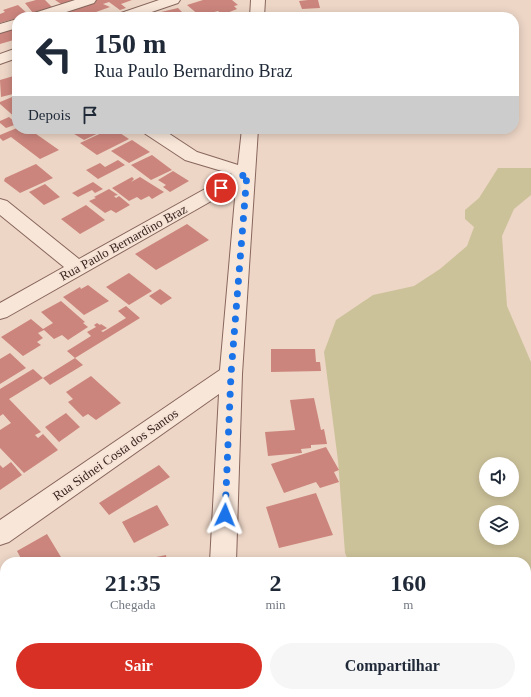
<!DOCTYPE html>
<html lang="pt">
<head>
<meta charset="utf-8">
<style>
	:root { --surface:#fff; --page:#f6f6f7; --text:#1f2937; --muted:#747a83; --accent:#d93025 }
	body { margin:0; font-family:"Times New Roman",serif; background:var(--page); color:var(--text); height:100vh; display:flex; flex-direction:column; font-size:15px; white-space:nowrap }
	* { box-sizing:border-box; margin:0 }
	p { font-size:13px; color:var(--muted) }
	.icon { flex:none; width:22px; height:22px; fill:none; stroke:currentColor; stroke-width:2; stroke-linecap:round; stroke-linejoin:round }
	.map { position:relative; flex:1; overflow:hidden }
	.drawer { position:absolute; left:0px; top:557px; width:531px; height:140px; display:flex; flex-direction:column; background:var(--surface); border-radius:16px 16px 0 0; box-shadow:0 2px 10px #0003 }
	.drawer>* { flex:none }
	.banner { position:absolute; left:12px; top:12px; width:507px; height:122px; border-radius:16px; box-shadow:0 2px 10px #0003; background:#fff; color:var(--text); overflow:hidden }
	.controls { position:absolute; left:479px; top:457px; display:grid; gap:8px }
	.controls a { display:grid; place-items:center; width:40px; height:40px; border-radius:50%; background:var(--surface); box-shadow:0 2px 10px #0003; font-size:20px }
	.pin { position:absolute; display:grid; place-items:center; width:34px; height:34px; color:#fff; margin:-17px; border:2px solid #fff; border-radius:50%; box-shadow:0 1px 4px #0007 }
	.me { position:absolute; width:44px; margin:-22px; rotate:2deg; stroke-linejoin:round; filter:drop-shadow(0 0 3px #0008) }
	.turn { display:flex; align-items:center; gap:14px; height:84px; padding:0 16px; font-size:18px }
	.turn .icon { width:52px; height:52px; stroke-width:2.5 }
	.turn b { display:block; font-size:28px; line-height:34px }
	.then { display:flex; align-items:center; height:38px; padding:0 16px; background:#0003; gap:8px; font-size:15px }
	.eta { display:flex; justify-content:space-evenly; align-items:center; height:68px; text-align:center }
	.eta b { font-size:24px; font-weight:600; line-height:28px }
	.action { display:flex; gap:8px; margin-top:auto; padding:8px 16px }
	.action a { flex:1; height:46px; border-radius:24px; background:var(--accent); color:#fff; font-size:16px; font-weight:600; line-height:46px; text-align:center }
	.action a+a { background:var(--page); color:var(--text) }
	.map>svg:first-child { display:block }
</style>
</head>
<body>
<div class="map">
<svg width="531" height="697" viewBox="0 0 531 697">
	<rect width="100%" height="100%" fill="#edd6c6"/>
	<path fill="#ccc29a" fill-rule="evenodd" d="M498,168H531V195L514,209L502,236L507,306L531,362V697H406L404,692H526V562H349L345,553L338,461L324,352L336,320L373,295L414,286L440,269L467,246L474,227L465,219V210L479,198ZM486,464H512V490H486ZM486,512H512V538H486Z"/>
	<path fill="#cb857d" d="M36,0H45L53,8L33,13L25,3Z
		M55,0H73L61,4Z
		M95,0H132L121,4L126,8L120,10L109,2L103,4L110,7L82,17H77L67,9Z
		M203,0H232L238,5L234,6L237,9L222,15L218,11L200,16L187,5Z
		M308,0H318L320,8L302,9L299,1Z
		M18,5L29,15L17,17V18L0,23V14L5,12L3,10Z
		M178,8L187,17H166L161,12Z
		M64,10L72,17H56L59,16L55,13Z
		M17,25V39L0,44V30Z
		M17,75V93L1,97L0,80Z
		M17,95V119L0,104V102Z
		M9,117L17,124L6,128L0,123V121Z
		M17,128L29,129L59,150L40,159L11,137L3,141L0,138V135Z
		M77,129H107L84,140L71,132Z
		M110,129H114L129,139L97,155L80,143Z
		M190,129H223V133H190Z
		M132,140L150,152L129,163L111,151Z
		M152,155L172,170L151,180L131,165Z
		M118,160L125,165L98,179L86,170L100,163L105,167Z
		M36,164L53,178L20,193L4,181L5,178Z
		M173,171L189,181L170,192L163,187L166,185L158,180Z
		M132,177L134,179L131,182L140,177L164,192L152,199L149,196L141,200L137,197L129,201L112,188Z
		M93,182L103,189L95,193L92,190L78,197L72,193Z
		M45,184L60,197L44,205L29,192Z
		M109,189L118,195L114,196L116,198L119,196L130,205L116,213L111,210L105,213L89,201L96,198L94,197Z
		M86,205L105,220L80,234L61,219Z
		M187,224L209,240L156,270L135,254Z
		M129,273L152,291L129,305L106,287Z
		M88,285L109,301L84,315L63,297L80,287L81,289Z
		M160,289L172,298L161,305L149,296Z
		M61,301L85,322L83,323L88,327L68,340L62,335L54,339L44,330L38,333L43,338L37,342L41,345L23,356L1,337L31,319L43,329L53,323L41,312Z
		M126,306L140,318L75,358L67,351L91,336L87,332L96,327L94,325L97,323L100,325L101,324L107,328L101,331L103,332L126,318L118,311Z
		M271,349H315L316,362H320L321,371L271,372Z
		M10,353L26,368L0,384V359Z
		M75,358L83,365L50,385L43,378Z
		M33,369L43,378L9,399L41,432L35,435L38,438L43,434L58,450L24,473L0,448V430L11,423L3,414L0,416V389Z
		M91,376L121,403L96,420L88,414L83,417L68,402L73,399L66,392Z
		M314,398L321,430L324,429L327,444L311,445V448L301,449L302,453L268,456L265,432L295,430L290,400Z
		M66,413L80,427L59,442L45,427Z
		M326,447L339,470L334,472L339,482L320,488L316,482L284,493L271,464Z
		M11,462L22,475L0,490V465L3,468Z
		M159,465L170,477L109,515L99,503Z
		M316,493L333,535L279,548L266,507Z
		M157,505L169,525L134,543L122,522Z
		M47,534L64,562L72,558L74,562H23L17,551Z
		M166,555L167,562H137V561Z
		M5,570V596L0,600V573Z
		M143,692H154L157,697H134Z
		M357,692H391L392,697H358Z"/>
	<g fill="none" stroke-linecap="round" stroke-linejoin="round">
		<defs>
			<path id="minor" d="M75,0H96L94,3L51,17H29L31,14Z
				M159,0H180L178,3L137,17H116L118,14Z
				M251,0H265L264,17H250Z
				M17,19V28L0,33V24Z
				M17,48V58L0,64V54Z
				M142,129H162L197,152L238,165L242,129H258L242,374L236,562H210L219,394L9,542L0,545V520L220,370L236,187L7,317L0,319V303L64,267L0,215V199L7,201L79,259L232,174L185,160L144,133Z
				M202,692H232V697H202Z"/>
		</defs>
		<use href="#minor" stroke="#88665c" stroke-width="2"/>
		<use href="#minor" fill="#f8e6d9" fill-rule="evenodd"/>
	</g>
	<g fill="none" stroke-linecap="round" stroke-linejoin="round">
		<path stroke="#1a73e8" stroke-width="7" stroke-dasharray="0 12.6" d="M221,188L247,173L231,374L225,515"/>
	</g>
	<g text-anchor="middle" stroke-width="3.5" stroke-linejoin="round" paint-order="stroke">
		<g font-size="13" fill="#39241f" stroke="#f5e2d5">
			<text transform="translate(123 242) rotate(-29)" y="5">Rua Paulo Bernardino Braz</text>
			<text transform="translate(115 454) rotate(-35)" y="5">Rua Sidnei Costa dos Santos</text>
		</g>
	</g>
</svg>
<div class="controls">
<a><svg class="icon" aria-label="sound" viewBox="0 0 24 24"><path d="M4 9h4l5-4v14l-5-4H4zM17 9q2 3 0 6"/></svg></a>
<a><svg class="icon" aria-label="layers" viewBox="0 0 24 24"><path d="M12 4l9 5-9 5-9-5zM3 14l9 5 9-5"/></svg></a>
</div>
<div class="pin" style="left:221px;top:188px;background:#d93025"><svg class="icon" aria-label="arrive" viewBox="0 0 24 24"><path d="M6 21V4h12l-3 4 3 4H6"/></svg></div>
<svg class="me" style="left:225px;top:515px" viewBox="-20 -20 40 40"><path d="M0-17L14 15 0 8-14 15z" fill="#1a73e8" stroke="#fff" stroke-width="4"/></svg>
<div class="banner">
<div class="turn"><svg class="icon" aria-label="left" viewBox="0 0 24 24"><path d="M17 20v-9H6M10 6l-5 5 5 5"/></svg><div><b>150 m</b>Rua Paulo Bernardino Braz</div></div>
<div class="then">Depois<svg class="icon" aria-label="arrive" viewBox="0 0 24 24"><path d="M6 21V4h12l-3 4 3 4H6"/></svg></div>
</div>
<section class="drawer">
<div class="eta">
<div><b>21:35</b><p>Chegada</p></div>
<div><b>2</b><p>min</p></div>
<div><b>160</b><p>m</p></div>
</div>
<div class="action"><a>Sair</a><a>Compartilhar</a></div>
</section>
</div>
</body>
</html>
